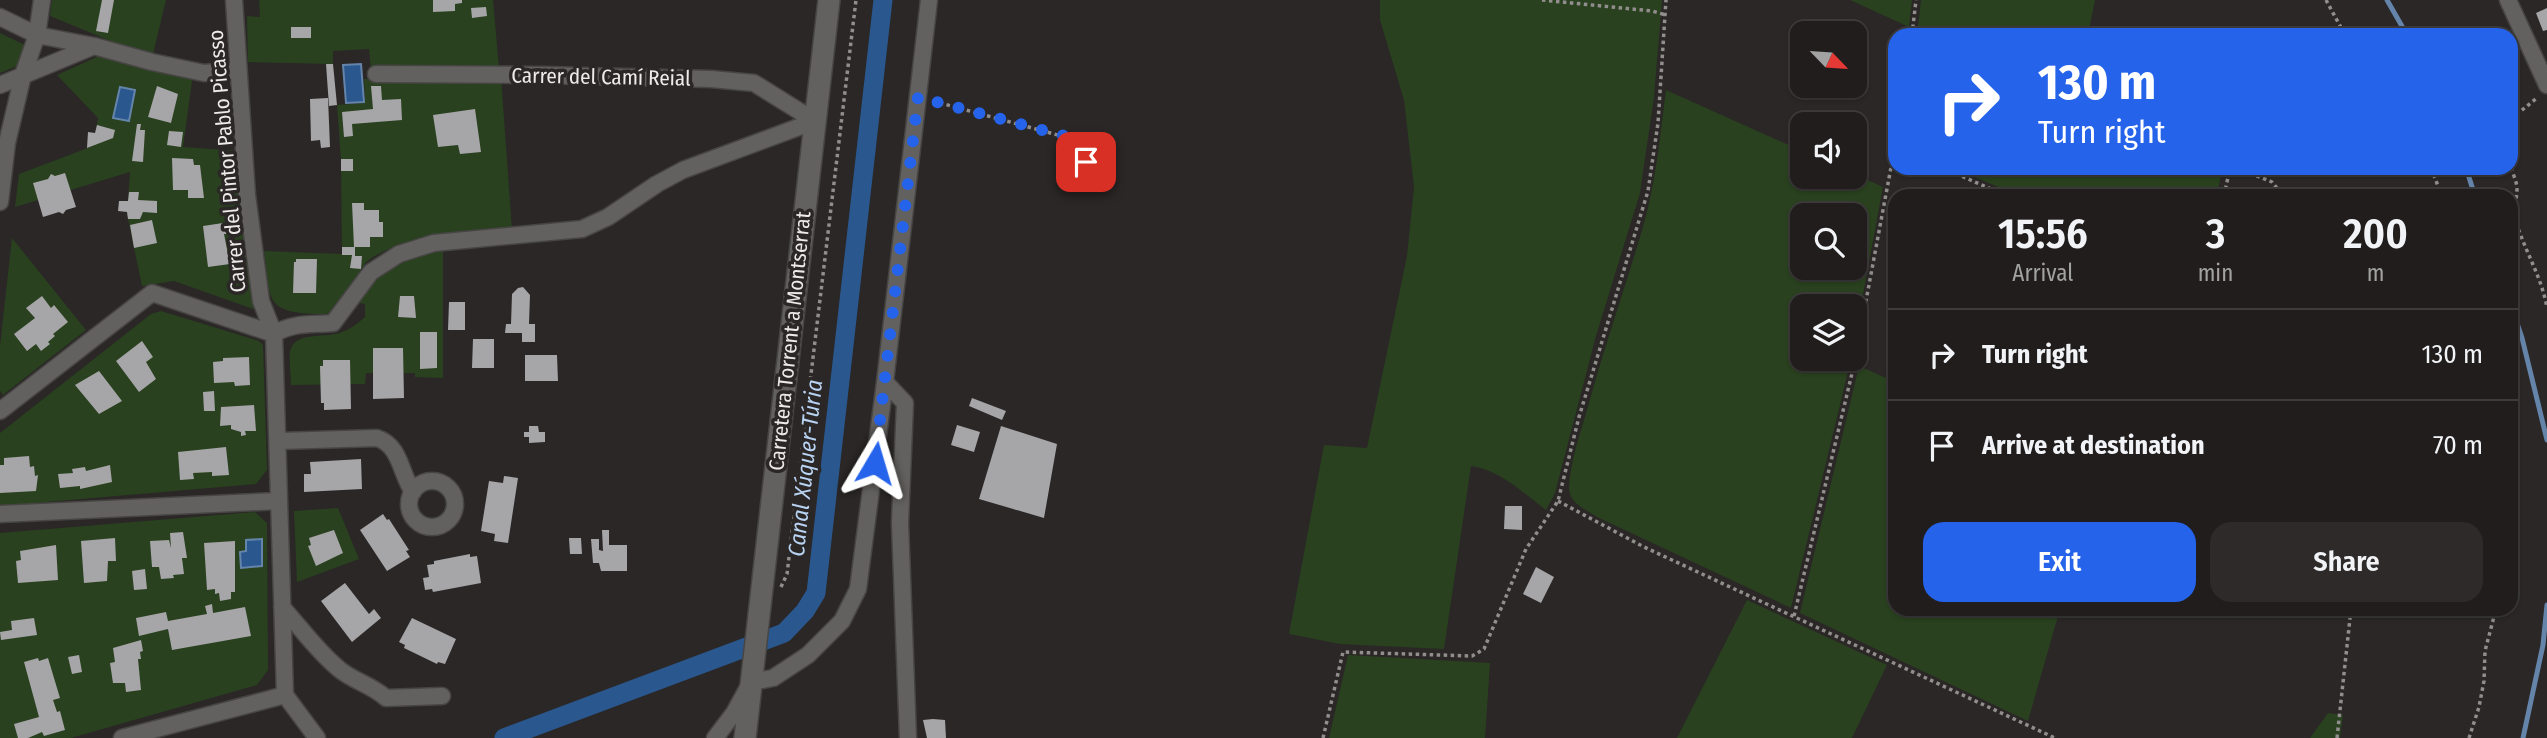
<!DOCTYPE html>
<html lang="en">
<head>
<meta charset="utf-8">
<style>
	:root { --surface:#201d1c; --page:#2d2a29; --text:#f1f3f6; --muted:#a2a2a3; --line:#3d3b3b; --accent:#2563eb }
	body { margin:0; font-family:"Fira Sans Condensed",sans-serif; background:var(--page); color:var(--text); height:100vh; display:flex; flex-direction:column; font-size:26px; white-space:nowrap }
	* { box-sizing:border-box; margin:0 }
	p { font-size:23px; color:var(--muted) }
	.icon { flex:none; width:38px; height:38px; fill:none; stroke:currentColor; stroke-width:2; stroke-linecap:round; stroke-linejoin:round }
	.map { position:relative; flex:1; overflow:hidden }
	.details { position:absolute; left:1888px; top:189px; width:630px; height:427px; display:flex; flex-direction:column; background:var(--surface); border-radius:21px; box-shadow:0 2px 5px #0004,0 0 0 2px var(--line) }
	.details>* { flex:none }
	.guide { position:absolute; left:1888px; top:28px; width:630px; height:147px; border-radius:21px; box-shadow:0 2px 5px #0004,0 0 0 2px var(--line); background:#2563eb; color:#fff; overflow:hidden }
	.needle { width:46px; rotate:115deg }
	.fabs { position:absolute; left:1790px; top:21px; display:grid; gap:14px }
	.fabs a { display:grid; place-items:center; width:77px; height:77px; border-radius:14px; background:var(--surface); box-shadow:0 2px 5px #0004,0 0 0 2px var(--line); font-size:35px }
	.pin { position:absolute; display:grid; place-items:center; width:60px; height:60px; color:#fff; margin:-30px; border-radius:14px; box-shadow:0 4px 10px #0006 }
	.me { position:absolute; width:77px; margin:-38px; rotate:7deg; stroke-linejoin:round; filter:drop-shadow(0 0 5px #0008) }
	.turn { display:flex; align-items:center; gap:24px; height:147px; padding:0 35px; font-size:32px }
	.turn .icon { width:91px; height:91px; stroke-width:2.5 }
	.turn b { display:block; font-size:49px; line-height:60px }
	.eta { display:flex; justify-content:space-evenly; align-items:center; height:119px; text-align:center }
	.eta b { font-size:42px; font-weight:600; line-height:49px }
	.cta { display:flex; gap:14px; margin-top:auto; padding:14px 35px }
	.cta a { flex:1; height:80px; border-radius:21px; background:var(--accent); color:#fff; font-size:28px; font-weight:600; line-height:80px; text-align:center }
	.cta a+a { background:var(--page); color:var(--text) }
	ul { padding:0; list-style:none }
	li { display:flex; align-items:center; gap:21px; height:91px; padding:0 35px; border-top:2px solid var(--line) }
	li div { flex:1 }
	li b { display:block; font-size:26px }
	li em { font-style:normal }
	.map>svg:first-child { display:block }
</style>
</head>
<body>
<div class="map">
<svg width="2547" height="738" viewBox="0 0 2547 738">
	<rect width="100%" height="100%" fill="#2a2726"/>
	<path fill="#29411f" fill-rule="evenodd" d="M52,0H166L152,58L50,16Z
		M259,0H493L499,68L371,70L369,49L333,51V64L248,62L247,16L260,17Z
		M1380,0H1662L1654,97L1640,193L1596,336L1555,493L1546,510C1523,493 1500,470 1471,466L1444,649L1340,644L1289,634L1324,445L1367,448L1407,256L1414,187L1404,100L1380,20Z
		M1850,0H1912L1909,27Z
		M1921,0H2095L2088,35H1917Z
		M0,33L27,46L22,64L0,73Z
		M99,56L193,74L183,147L239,151L256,307L253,309L174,281L142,286L127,214L130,172L15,207L19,174L93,146L98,118L57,75Z
		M501,77L512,230C465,232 417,233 375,256C354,267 357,289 344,305C336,315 325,314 315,314C262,312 271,296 264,251L342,254L341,160L337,105L365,103L364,79Z
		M1666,90L1802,151V177H1855V174L1883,187L1855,337V306H1802V359H1851L1791,608L1597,517C1585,509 1569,503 1569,488C1570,462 1580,434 1587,410C1604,348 1625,288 1643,227C1656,182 1660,136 1666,90ZM1802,215H1855V268H1802Z
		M1954,168H2221L2222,169L2217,196H2019Z
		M12,238L86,330L3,395L0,391V346Z
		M443,244V378L415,377V373H366L365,384L291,385C291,375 289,362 290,352C294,330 326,339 342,332C351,329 358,323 365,317V304L359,303L379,268Z
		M161,311L259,341L263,345L267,470L256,484L0,506V433L151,314Z
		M1859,366L1895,382V609H2060L2028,721L1800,613Z
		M338,508L359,559L297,582L294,511Z
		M255,512L267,523L268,670L257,685L71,738H0V533Z
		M1747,600L1887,665L1852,738H1677Z
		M1348,655L1490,663L1485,738H1329Z
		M2328,713L2343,715L2340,738H2310Z"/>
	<path fill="#2a588e" stroke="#6484aa" stroke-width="2" d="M361,64L364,102L346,103L343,65Z
		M120,87L135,90L129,121L113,118Z
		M262,539V566L241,568L240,552L246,551V540Z"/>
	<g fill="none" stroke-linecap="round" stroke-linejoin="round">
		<path stroke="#6484aa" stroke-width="5" d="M2387,0L2407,35
			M2466,168L2475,196
			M2511,305L2522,338L2547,440
			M2523,738L2543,645L2547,605"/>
		<path stroke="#2a588e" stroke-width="19" d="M504,738L784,633L805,611L816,593L883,0"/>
	</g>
	<path fill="#a6a5a8" d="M102,0H114L108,33L96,31Z
		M433,0H462V3L455,4V11L433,12Z
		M486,7L487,16L472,18L471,8Z
		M2547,8V30L2543,31L2536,13Z
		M291,27H311V38H291Z
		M326,64H333L337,105L329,106Z
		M157,86L178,94L171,123L148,117Z
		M371,86H381L382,100L401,99L402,120L352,124L353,136L344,137L342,112L373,109Z
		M328,98L330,147L321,148L320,140L311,141L310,99Z
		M475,109L481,152L460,154L458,145L438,147L433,115Z
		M137,124H141L140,130H145L143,162L132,161Z
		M97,125L115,130L113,138L87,148L88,132L95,133Z
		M169,131L183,132L181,147L167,145Z
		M172,158L193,159L194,165H200L204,198H188V190H173Z
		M341,159H353V171H341Z
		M65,173L76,207L66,210L63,214L59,212L43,217L33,183L48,179L51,174L55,176Z
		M129,192H139L138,200L157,201V213L143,212L140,219H128L127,212L118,211L119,201H128Z
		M352,203H364V210H379V222H383V237H370V247H355V256H362L361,269L350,268L352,255H342V247H354Z
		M152,220L157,243L134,248L130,225Z
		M223,223L230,224L232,234H224L230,264L208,267L203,226Z
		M296,259H317L316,293H293L294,262H296Z
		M523,287L530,295L529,324H535V342H522V333H505L506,324H511L512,294L518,288Z
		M42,296L51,308L54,305L68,322L53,334L55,336L48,342L50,344L41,351L36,344L27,351L14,334L35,318L26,308Z
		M400,296H414L416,318L398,317Z
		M449,302H465V330H448Z
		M420,332H437V368L420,369Z
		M473,339H494V368H472Z
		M142,341L153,357L146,362L156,379L139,392L116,361Z
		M373,348H403L404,398L373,399Z
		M525,355H557L558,381H525Z
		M249,357L250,385L235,386L234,382L214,383L213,362L223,361V358Z
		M323,360H350L351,409L324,410V403H321L320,366H323Z
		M99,371L122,401L99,414L75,385Z
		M214,391L215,411H204L203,392Z
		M972,398L1006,411L1002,420L969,406Z
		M254,405L256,431H245L246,435L241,436V432L231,429V425L220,426L221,407Z
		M957,425L980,432L974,452L951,445Z
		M529,426H538L539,432H545V442L529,443V437H524V432H529Z
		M1001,426L1057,444L1044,518L979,499Z
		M226,447L229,475L212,476V472L193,473L194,479L180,480L178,452Z
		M29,456L30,467L34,466L35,476L38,475L36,491L0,493V465H4V458Z
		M361,459L362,489L304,492V474H311L310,462Z
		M110,465L112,482L80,489V486L60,488L58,474L73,473L72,469L85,467L86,471Z
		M504,476L518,478L508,543L494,541L495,534L481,531L489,481L503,483Z
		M1505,506H1522V530L1504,529Z
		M383,514L387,520L389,519L409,550L406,551L410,557L387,571L360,530Z
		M334,530L343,553L316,566L308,546L311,545L309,538Z
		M602,530H609V545H627V571H601L599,563H593L591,539H599V550L603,551Z
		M183,532L187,558H182L184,574L173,575L174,578L161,579L159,567H152L150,541L169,540L171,548L170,533Z
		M115,538L116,561H108L107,581L84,583L81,541Z
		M569,538H581L582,554H570Z
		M235,541V592H231V599L220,601L219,593L215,594V589L207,590L204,543Z
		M56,545L58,580L18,583L16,561L21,560L20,551Z
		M470,554V557L477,556L481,583L433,592L432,589L425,590L423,578L429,577L427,565L434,564V561Z
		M1536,567L1554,577L1541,603L1523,594Z
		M145,569L147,589L134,590L132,571Z
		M345,583L369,614L374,609L381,618L352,642L321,601Z
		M212,604L213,613L245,607L251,636L172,650L168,629L139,636L136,618L166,612L168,621L207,614L205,606Z
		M34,618L37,635L1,640L0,632L12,630L11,621Z
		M412,618L456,639L445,664L438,662L437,664L404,648L405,645L399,642Z
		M141,640L143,651L140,652L141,659H138L141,690L126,692L125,683H113L110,663L115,662L113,648Z
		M79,655L82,672L72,674L68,657Z
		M38,658L39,661L48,658L60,698L53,700L57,712L60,711L65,730L44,736L42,732L28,738H18L14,724L39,717L24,662Z
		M933,719L945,720L946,738H927L923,720Z"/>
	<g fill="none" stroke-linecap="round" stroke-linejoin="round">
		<defs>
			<path id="street" d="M234,0L247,195L261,301L274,334L285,695
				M2508,0L2547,85
				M0,17L37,35L94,46L152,62L204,73L238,70
				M376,74L541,75L711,79L754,83L815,121
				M0,85L94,46
				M0,202L7,143L23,75L37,35L42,0
				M274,334C293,322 312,325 333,323L371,272L399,254L434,243L582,229L608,217L657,184L683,170L815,121
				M885,382L905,403L900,523L908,738
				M0,411L152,293L274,334
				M280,441L377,438C401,446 400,473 413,492
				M409 504a23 23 0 1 1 46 0a23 23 0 1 1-46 0Z
				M0,514L278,501
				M282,607C301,628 317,651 339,669C353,681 372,685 386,698L442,696
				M285,695L317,738
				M122,738L285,695
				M715,738L734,713L751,682L773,678L808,655L842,621L858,589L885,382L929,0"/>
			<path id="secondary" d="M745,738L829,0"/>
		</defs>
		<use href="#street" stroke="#474544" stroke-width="19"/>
		<use href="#secondary" stroke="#474544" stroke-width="24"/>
		<path stroke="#918e8d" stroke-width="3.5" stroke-dasharray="3.5 3.5" stroke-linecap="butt" d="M1542,0L1652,11L1666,15
			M2326,0L2345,35
			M1912,35L1916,0
			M933,101L1065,137L1100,180
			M2511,119L2537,98
			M1943,168L2007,196
			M2237,168L2272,182L2283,196
			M2431,168L2442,196
			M2511,168C2513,174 2517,182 2517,189C2517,200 2512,210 2516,222C2525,251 2542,278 2547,308
			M2224,196L2230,168
			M1558,501L1644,547L2055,738
			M781,587L787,574L856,0
			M1794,616L1854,365L1895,146
			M1323,738L1343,652L1472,656L1484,649L1526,549L1558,501L1579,417L1648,191L1658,123L1666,0
			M2337,738L2351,609
			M2469,738L2479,707L2484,681L2485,651L2496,609"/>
		<use href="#street" stroke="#63615f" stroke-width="16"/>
		<use href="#secondary" stroke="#63615f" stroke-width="21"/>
	</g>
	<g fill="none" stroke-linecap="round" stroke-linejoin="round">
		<path stroke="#2563eb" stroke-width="12" stroke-dasharray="0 21.6" d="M875,463L918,97L1065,136L1086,162"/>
	</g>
	<g text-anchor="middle" stroke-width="7" stroke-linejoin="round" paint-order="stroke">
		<g font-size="21" fill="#edebea" stroke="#2a2726">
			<text transform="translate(601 77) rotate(1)" y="7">Carrer del Camí Reial</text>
			<text transform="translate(227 161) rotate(-95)" y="7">Carrer del Pintor Pablo Picasso</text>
			<text transform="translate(790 341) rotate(-84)" y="7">Carretera Torrent a Montserrat</text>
		</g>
		<g font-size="23" font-style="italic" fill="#b9d3f3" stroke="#2a2726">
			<text transform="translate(805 468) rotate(-84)" y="8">Canal Xúquer-Túria</text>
		</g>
	</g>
</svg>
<div class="fabs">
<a><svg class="needle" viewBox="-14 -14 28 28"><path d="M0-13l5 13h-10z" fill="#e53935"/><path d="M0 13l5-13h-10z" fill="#a2a2a3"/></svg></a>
<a><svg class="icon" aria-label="sound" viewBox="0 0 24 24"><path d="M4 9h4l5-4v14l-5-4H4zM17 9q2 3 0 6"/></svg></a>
<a><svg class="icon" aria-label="search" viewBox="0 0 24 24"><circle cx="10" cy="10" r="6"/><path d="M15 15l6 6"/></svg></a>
<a><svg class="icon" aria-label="layers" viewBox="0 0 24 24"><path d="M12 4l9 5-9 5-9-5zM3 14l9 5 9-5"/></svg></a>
</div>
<div class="pin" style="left:1086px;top:162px;background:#d93025"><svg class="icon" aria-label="arrive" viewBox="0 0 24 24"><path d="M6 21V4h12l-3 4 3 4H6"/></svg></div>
<svg class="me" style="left:875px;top:463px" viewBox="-20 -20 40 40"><path d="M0-17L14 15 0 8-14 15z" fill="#2563eb" stroke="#fff" stroke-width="4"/></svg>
<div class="guide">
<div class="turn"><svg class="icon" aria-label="right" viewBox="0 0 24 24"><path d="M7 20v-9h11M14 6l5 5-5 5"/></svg><div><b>130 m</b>Turn right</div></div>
</div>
<section class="details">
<div class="eta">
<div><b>15:56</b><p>Arrival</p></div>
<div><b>3</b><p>min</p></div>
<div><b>200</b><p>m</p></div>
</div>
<ul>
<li><svg class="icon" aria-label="right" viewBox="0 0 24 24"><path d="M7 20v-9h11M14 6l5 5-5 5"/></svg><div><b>Turn right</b></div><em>130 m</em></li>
<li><svg class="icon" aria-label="arrive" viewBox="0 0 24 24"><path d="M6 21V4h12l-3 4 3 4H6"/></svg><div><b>Arrive at destination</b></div><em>70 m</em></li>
</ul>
<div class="cta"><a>Exit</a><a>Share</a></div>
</section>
</div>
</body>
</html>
